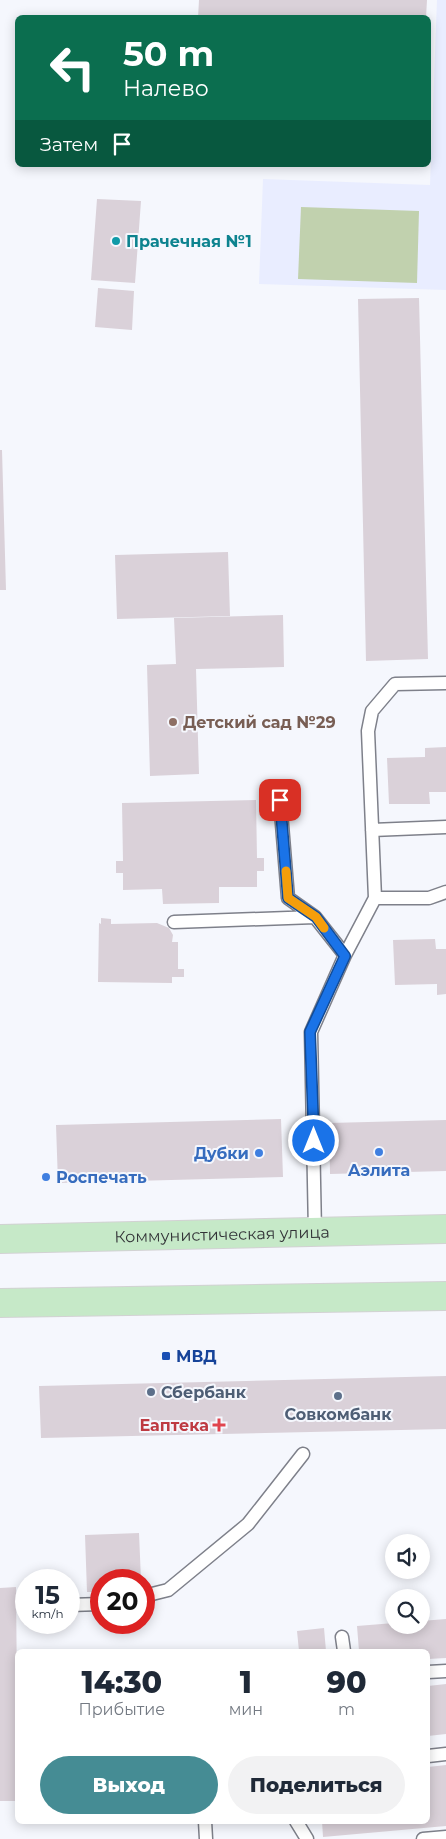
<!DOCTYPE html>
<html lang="ru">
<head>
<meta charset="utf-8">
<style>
	:root { --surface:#fff; --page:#f2f2f3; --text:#1f2937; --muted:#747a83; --accent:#458c94 }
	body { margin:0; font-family:Montserrat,sans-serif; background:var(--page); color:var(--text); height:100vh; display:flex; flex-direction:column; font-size:19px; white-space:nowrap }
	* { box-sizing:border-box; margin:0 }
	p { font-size:16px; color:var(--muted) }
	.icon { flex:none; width:28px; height:28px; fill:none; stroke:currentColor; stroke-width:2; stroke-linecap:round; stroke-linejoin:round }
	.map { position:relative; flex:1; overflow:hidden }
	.drawer { position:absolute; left:15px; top:1649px; width:415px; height:175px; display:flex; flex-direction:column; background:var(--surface); border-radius:8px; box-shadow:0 2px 12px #0003 }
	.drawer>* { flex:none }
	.top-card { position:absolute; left:15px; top:15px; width:416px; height:152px; border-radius:8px; box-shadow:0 2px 12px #0003; background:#0b6e4f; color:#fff; overflow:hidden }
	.tools { position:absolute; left:385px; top:1534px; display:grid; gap:10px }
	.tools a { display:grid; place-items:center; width:45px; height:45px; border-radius:50%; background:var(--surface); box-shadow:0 2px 12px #0003; font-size:25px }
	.speed { position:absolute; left:15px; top:1569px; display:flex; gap:10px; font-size:25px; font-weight:700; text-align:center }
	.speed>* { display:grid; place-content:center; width:65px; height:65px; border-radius:50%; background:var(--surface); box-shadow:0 2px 12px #0003; line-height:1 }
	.speed small { font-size:12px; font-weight:400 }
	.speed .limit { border:8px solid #d22; background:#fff; color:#111 }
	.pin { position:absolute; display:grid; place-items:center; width:42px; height:42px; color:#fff; margin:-21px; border-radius:10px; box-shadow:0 2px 8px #0006 }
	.me { position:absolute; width:55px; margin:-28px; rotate:0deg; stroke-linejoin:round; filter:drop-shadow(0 0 4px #0008) }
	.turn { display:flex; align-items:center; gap:18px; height:105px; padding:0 25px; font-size:22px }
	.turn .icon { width:65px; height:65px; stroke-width:2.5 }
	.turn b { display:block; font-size:35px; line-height:42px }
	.then { display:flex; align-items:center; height:48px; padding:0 25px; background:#0003; gap:10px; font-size:19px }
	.eta { display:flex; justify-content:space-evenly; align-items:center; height:85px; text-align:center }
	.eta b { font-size:30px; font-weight:800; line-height:35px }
	.button { display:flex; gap:10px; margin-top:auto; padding:10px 25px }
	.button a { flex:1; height:58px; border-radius:30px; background:var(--accent); color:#fff; font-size:20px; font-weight:800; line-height:58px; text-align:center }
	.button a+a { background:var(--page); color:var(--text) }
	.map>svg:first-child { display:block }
</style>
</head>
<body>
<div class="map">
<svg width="446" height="1839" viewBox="0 0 446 1839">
	<rect width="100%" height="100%" fill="#f5f7fd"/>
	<path fill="#e9edff" d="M437,0H446V290L259,284L263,179L430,185Z"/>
	<path fill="#c1d1ae" d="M301,207L419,211L417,283L298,279Z"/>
	<path fill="#dad1d9" d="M199,0H427L426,18H198Z
		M97,199L141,201L135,283L91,280Z
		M98,288L134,291L132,330L95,327Z
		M419,298L428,659L366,661L358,299Z
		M0,450H2L6,590H0Z
		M228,552L230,616L117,619L115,555Z
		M283,615L284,667L196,669L199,774L150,776L147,665L176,664L174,618Z
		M446,747V792H429L430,804H389L387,758L425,757V748Z
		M256,800L257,858H264V871H257V887H219V903L163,904L162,889L123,890V873H116V861H123L122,803Z
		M101,918L111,919V924L157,923L169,928L173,935L172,942H178V969H184V977H172V983L98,982L99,923L101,924Z
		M435,939L436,949H446V994L437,995V984L395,985L393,940Z
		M281,1119L283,1177L58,1183L56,1125Z
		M446,1120V1171L330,1174L329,1123Z
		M446,1376V1429L41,1438L39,1386Z
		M139,1533L141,1580H101V1592H87L85,1535Z
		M16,1587L18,1801H0V1588Z
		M446,1619V1658L428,1659V1651H359L357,1626L394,1623V1625H421V1621Z
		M324,1628L326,1651H299L297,1631Z
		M446,1684V1734L428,1736V1686Z
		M446,1765V1826L323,1837L322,1821H428V1767Z"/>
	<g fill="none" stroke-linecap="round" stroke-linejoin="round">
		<defs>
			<path id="service" d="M280,800L288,898L315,917L345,955
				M372,830L446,827
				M375,898H429L446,892
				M174,922L315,917
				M315,1232L311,1032L345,955L375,898L368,731L372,711L395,684L446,683
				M144,1596L168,1590L248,1524L303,1454
				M69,1605L101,1604
				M342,1637L344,1651
				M428,1672L446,1671
				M428,1756L446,1754
				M205,1821L206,1839
				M296,1821L307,1839
				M423,1839L446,1837"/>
			<g id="primary">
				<path id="s1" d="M0,1239L446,1229"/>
				<path d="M0,1303L446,1296"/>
			</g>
		</defs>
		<use href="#service" stroke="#7e808a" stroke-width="15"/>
		<use href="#primary" stroke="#d2d2d3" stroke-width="30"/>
		<use href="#service" stroke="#fff" stroke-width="12"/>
		<use href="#primary" stroke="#c6e9c8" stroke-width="28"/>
	</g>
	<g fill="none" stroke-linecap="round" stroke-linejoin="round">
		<defs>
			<path id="route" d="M280,800L288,898L316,917L345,956L310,1032L314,1141"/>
		</defs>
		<use href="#route" stroke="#114b97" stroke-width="12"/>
		<use href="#route" stroke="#1a73e8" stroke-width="9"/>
		<path stroke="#f59e0b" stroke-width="9" d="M286,871L288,898L316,917L324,928"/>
	</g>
	<circle fill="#0f9aa8" stroke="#f5f7fd" stroke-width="2" cx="116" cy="241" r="5"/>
	<circle fill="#8d6e63" stroke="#f5f7fd" stroke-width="2" cx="173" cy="722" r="5"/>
	<g fill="#3f7fe0" stroke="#f5f7fd" stroke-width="2">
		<circle cx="379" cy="1152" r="5"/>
		<circle cx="259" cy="1153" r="5"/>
		<circle cx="46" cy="1177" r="5"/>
	</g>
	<rect fill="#1a4fb4" stroke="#f5f7fd" stroke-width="2" x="161" y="1351" width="10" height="10" rx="2.5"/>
	<g fill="#5c6f8a" stroke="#f5f7fd" stroke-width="2">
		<circle cx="151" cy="1392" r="5"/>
		<circle cx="338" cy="1396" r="5"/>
	</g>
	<path fill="#e0444e" stroke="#f5f7fd" stroke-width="2" d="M216.5 1417.5h5v5h5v5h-5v5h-5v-5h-5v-5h5z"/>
	<g text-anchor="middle" stroke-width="4" stroke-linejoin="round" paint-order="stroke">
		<g font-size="16" font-weight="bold" fill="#0d838f" stroke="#f5f7fd" text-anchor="start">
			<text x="126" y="247">Прачечная №1</text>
		</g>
		<g font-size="16" font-weight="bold" fill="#785e54" stroke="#f5f7fd" text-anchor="start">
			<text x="183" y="728">Детский сад №29</text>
		</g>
		<g font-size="16" font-weight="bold" fill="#366cbe" stroke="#f5f7fd" text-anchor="end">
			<text x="249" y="1159">Дубки</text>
			<text x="379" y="1176" text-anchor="middle">Аэлита</text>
			<text x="56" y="1183" text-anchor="start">Роспечать</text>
		</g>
		<g font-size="16" fill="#323337" stroke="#f5f7fd">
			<text dy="6" stroke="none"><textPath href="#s1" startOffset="222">Коммунистическая улица</textPath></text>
		</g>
		<g font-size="16" font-weight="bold" fill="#164399" stroke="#f5f7fd" text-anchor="start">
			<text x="176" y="1362">МВД</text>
		</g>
		<g font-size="16" font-weight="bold" fill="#4e5e75" stroke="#f5f7fd" text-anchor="start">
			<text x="161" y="1398">Сбербанк</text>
			<text x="338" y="1420" text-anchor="middle">Совкомбанк</text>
		</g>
		<g font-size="16" font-weight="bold" fill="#be3a42" stroke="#f5f7fd" text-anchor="end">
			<text x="209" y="1431">Еаптека</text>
		</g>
	</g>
</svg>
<div class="tools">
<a><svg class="icon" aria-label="sound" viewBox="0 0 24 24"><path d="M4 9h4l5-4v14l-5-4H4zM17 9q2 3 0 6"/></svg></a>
<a><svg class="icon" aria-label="search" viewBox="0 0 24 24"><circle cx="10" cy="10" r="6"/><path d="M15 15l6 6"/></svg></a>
</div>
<div class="speed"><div>15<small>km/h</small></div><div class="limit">20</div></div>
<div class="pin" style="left:280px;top:800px;background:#d93025"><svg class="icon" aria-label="arrive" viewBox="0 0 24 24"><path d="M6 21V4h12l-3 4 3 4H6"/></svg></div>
<svg class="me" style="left:314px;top:1141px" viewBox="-20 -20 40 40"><circle r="17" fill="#1a73e8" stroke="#fff" stroke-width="3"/><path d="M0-11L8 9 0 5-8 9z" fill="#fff"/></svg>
<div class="top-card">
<div class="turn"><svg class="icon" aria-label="left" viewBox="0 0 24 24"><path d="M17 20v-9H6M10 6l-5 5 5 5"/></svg><div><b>50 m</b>Налево</div></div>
<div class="then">Затем<svg class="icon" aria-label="arrive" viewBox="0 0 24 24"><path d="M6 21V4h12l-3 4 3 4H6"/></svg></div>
</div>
<section class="drawer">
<div class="eta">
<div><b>14:30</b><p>Прибытие</p></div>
<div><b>1</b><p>мин</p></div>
<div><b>90</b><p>m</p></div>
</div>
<div class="button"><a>Выход</a><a>Поделиться</a></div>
</section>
</div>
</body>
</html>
